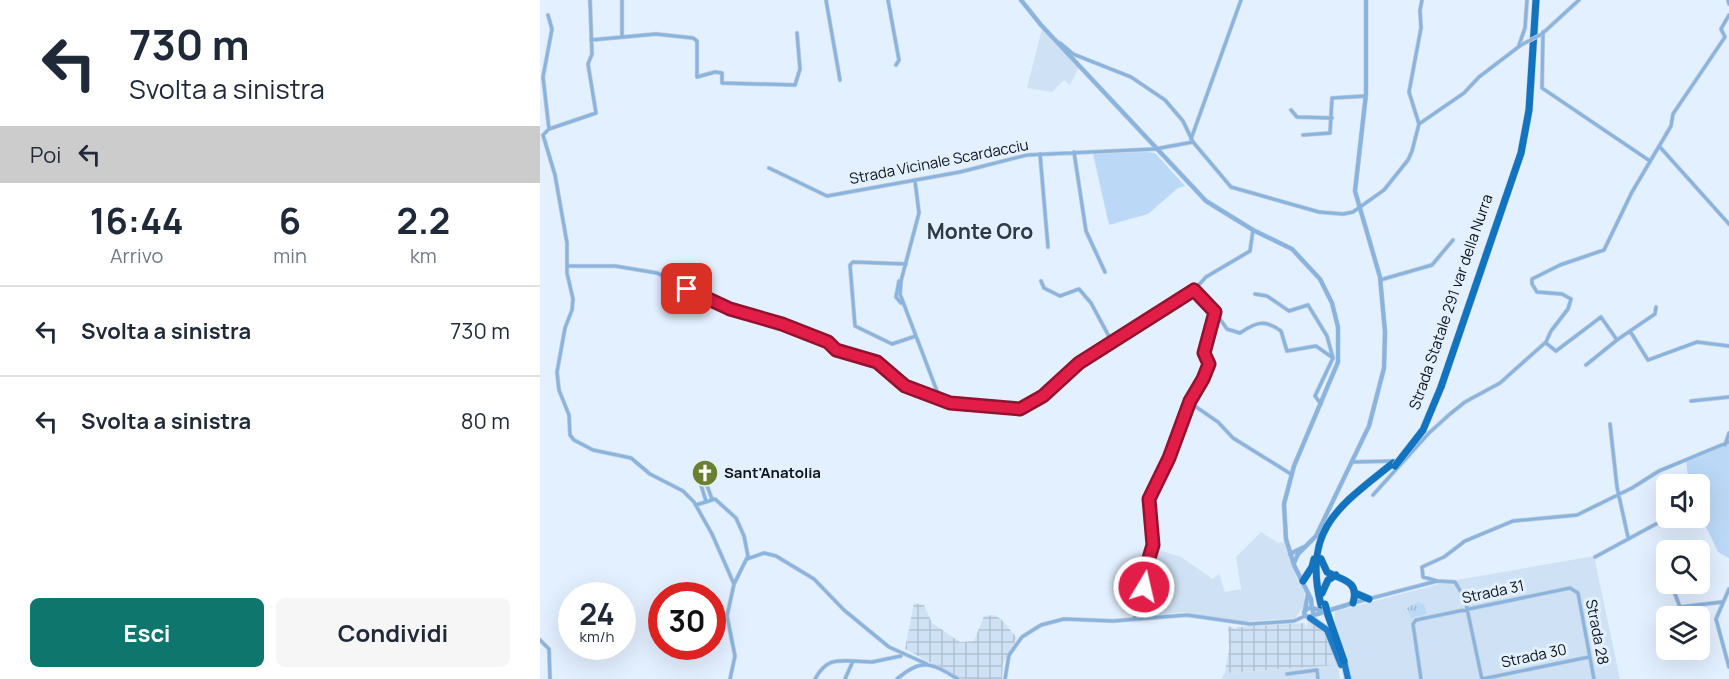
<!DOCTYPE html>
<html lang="it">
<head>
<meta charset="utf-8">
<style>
	:root { --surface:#fff; --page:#f6f6f7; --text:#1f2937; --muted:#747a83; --line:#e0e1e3; --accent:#0f766e }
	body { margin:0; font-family:Manrope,sans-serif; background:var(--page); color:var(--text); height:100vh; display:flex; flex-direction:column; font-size:22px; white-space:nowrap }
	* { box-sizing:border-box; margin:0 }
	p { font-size:20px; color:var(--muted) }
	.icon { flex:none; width:33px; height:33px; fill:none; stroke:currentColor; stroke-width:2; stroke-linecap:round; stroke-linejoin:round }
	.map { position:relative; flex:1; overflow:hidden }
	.side { display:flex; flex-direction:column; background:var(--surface); width:540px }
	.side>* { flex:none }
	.top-card { background:#fff; color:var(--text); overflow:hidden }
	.buttons { position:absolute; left:1116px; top:474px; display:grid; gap:12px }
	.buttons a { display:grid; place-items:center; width:54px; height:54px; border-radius:9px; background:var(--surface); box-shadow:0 6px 24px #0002; font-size:30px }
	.speed { position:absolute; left:18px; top:582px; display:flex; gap:12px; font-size:30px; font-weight:700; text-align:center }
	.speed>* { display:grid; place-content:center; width:78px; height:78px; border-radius:50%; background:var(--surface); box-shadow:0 6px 24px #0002; line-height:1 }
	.speed small { font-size:15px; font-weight:400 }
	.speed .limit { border:9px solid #d22; background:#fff; color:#111 }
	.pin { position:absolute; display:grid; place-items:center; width:51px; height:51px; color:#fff; margin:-26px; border-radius:12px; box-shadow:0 3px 9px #0006 }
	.me { position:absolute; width:66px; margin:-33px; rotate:9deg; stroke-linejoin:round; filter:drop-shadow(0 0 4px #0008) }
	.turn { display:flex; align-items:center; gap:21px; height:126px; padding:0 30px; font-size:27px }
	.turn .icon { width:78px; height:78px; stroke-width:2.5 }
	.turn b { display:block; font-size:42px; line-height:51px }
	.then { display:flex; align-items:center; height:57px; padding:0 30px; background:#0003; gap:12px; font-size:22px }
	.eta { display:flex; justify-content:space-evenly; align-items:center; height:102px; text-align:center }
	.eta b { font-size:36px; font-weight:700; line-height:42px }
	.action { display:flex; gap:12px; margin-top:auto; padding:12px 30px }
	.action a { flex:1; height:69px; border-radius:9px; background:var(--accent); color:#fff; font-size:24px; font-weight:700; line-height:69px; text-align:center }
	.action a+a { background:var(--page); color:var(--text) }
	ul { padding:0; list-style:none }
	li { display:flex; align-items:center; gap:18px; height:90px; padding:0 30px; border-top:2px solid var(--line) }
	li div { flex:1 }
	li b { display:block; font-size:22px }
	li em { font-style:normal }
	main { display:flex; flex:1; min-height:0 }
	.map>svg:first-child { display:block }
</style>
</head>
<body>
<main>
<section class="side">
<div class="top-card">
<div class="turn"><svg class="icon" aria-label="left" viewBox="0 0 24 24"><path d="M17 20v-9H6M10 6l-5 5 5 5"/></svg><div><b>730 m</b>Svolta a sinistra</div></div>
<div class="then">Poi<svg class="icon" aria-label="left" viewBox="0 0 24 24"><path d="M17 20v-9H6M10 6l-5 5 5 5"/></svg></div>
</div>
<div class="eta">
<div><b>16:44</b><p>Arrivo</p></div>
<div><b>6</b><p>min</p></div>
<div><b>2.2</b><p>km</p></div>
</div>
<ul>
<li><svg class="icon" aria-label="left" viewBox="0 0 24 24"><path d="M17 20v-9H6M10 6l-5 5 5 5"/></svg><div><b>Svolta a sinistra</b></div><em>730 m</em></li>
<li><svg class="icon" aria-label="left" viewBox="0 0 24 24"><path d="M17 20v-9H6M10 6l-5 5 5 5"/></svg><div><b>Svolta a sinistra</b></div><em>80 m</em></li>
</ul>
<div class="action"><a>Esci</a><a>Condividi</a></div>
</section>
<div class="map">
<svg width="1189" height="679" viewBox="0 0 1189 679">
	<defs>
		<pattern id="industrial-grid" width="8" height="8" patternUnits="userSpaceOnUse" patternTransform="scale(1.5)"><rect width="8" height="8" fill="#cfe2f5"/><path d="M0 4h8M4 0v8" fill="none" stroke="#b1c1d1"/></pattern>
		<pattern id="grass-tufts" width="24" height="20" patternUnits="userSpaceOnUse" patternTransform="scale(1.5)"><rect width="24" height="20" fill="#bbd9f7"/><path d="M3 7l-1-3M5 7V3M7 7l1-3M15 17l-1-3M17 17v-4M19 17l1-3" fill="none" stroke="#a0b9d3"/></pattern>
	</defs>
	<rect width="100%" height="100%" fill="#e3f0ff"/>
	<path fill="#cfe2f5" d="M502,29L539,67L530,85L524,80L512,92L487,88Z
		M721,532L738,543L745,542L754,570L765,589L764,606L755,618L696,622L645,612L598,616L612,548L641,557L673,579L679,573L685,592L701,589L696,557Z
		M1054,556L1080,679H810L796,630L794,613L797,611L911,581Z
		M798,665L800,679H681L685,673Z"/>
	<path fill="url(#industrial-grid)" d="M374,603L384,605L392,623L420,642L434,641L444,616L454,615L462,620L477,638L463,663L462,679H422L365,649Z
		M768,622L784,629L798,665L685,673L689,648L688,626L696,629L697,627L764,623L767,628Z"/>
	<path fill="url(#grass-tufts)" d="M877,602L884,604L887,614L871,618L867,608Z"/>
	<path fill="#bbd9f7" d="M605,152L615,153L645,186L638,188L608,214L569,225L553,154Z
		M1189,444V558L1178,552L1160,514V484H1149L1146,461Z"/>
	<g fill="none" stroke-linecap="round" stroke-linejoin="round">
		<defs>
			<path id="minor" d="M50,0L52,54L48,64L56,113L9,129L3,135L15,175L27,243V273L33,299L32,310L25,328L17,372L19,390L29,415L30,435L34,440L53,450L91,458L110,474L143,491L154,502L172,534L194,584L187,616L195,656L190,679
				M286,0L300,80
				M348,0L359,60L356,65
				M1188,0L1189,4
				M8,15L12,29L3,77L9,129
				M1003,32L1002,88L1110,161
				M1003,33L1039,0
				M82,37V0
				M51,40L116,34L153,38L157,41V77L175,72L182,73V83L255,85L260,69L257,33
				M520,43L533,54L591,77L625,100L643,121L653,142L691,187L779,212L803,214L813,212L844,190L868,160L872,151L879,124L869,92L881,28L880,10L882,0
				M979,45L985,28L987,0
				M751,110L757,117L792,118
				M879,124L924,93L939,77L981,45
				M763,135L790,133L792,98L826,96
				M651,139L701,0
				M1119,146L1189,224
				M534,152L546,231L565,272
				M500,154L508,247
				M229,168L287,196L420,172L487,155L615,149L653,142
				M375,181L379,213L361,281L360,294L400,399
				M366,264L313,262L310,265L315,326L352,344L376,336
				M27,266H75L117,273L190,309L242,324L288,342L296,350L337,362L365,386L410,403L480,409L503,396L539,363L654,290L666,277L710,251L713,230
				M840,280L892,265L913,240
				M359,281L356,297L361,303
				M501,281L504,288L520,296L539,289L551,303L572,342
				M715,294L727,296L749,311L768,305L787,336L793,358L775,396L781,404
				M675,312L687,329L700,333C716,322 725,319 741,331L747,351L776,346L793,358
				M1090,331L1115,314L1116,307
				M1006,343L1016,351L1061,317L1077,340L1090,331L1108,360L1157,342L1189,346
				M1046,365L1077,340
				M1151,401L1189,397
				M649,402L678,422L693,438L751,474
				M1070,424L1077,487L1088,537
				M1185,445L1189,433
				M813,462L855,461
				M833,495L889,433L910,414L925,402L960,383L1006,342L1011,331L1028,309L1031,299L1022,294L997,292L992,284V279L1020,265L1064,250L1092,192L1131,126L1133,114L1185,37L1181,29L1189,15
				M166,501L161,485L166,483L172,499
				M156,505L175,499L196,518L204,536L208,556L194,584
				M1055,557L1127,518
				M207,559L224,553L236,556L274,579L304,610L349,647L387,664
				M897,581L883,577L882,567L904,557L925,541L973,521L1037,515L1092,488L1119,471L1189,442
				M1189,589L1176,619L1189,667
				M1135,594L1140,607L1182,602
				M813,603L897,581L915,582L925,599L942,679
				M594,619L613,545L609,499L629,458L650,401L663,379L669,364L664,353L675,312L655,290
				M0,640L9,649L10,679
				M747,674L777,670L778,679
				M275,679C285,661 293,660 313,661
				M305,679L313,661L332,662L361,656
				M357,679C382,657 391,663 418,679
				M465,679L469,655L482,637L501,625L524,619L573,621L647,615L710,624L754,621L765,616
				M881,679L873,624L876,620L1030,588L1038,593L1054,679
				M942,679L1049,657"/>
			<path id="tertiary" d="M481,0L501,25L666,201L713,230L752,249L780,279L792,303L798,327V362L754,466L744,504L746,539L754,565L771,599L772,609
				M750,554L764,547
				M754,563L758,554L776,536L829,426L844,368L845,332L840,277L815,191L826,94V0
				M765,610L768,594
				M773,610V617L765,616L764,612L768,608L785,610
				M774,615L813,603"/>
			<path id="primary" d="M770,618L787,630L801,665
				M804,661L808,679"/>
			<path id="trunk" d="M901,387L981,153L989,110L996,0
				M781,559L787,572C801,580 820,580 813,603
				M763,581L772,567L774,559
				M782,593L788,580L796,575
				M815,593L829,599
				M781,605C762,528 800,506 853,463
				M788,615L804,661"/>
		</defs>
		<use href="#minor" stroke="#c1cdda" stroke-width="4.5"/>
		<use href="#tertiary" stroke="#c1cdda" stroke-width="5"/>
		<use href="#primary" stroke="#c1cdda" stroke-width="8"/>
		<use href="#trunk" stroke="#c1cdda" stroke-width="8"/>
		<use href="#minor" stroke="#88b4df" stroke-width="3"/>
		<use href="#tertiary" stroke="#88b4df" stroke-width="4"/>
		<use href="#primary" stroke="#1d7dcc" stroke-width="6"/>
		<use href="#trunk" stroke="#1274bf" stroke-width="7"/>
		<defs>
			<path id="minor-bridge" d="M981,45L1002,34"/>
			<path id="trunk-bridge" d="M855,466L883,430L901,387
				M785,604L788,615"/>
		</defs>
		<use href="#minor-bridge" stroke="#c1cdda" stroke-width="4.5" stroke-linecap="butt"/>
		<use href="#trunk-bridge" stroke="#c1cdda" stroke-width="8" stroke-linecap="butt"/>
		<use href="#minor-bridge" stroke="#88b4df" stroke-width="3"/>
		<use href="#trunk-bridge" stroke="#1274bf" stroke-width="7"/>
	</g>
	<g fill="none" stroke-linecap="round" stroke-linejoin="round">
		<defs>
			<path id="route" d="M147,289L190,309L242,324L288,342L296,350L337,362L365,386L410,403L480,409L503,396L539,363L654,290L675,312L664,353L669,364L663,379L650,401L629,458L609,499L613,545L606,568L604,587"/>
		</defs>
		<use href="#route" stroke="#92132f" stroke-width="15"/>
		<use href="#route" stroke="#e11d48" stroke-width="10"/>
	</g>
	<defs>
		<symbol id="church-disc" viewBox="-11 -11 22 22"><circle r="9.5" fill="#698031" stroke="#e3f0ff"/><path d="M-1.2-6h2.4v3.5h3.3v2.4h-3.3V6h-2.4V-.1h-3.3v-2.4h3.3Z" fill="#fff"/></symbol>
	</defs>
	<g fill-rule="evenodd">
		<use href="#church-disc" x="150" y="458" width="30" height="30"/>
	</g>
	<g text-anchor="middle" stroke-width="6" stroke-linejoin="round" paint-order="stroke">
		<g font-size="15" fill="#0f1318" stroke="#e3f0ff">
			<text transform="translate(399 162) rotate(-11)" y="5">Strada Vicinale Scardacciu</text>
			<text transform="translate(911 302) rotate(-71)" y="5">Strada Statale 291 var della Nurra</text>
			<text transform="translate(953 592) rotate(-12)" y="5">Strada 31</text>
			<text transform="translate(1057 632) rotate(79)" y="5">Strada 28</text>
			<text transform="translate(994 656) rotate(-12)" y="5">Strada 30</text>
		</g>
		<g font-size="15" font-weight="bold" fill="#0f1318" stroke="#e3f0ff" text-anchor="start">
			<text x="184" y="478">Sant'Anatolia</text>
		</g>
		<g font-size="21" font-weight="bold" fill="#2f3944" stroke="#e3f0ff">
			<text x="440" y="239">Monte Oro</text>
		</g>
	</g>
</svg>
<div class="buttons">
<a><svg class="icon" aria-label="sound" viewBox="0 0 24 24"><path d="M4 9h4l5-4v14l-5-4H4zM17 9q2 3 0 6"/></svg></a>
<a><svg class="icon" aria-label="search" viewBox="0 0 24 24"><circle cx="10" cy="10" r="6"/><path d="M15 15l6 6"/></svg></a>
<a><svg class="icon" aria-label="layers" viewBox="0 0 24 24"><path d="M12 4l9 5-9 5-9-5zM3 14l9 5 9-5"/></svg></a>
</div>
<div class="speed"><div>24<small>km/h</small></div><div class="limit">30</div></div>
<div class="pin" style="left:147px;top:289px;background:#d93025"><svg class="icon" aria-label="arrive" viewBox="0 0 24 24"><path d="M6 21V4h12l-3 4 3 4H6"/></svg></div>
<svg class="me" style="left:604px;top:587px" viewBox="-20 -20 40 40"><circle r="17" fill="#e11d48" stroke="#fff" stroke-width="3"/><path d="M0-11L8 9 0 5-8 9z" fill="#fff"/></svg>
</div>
</main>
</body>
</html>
